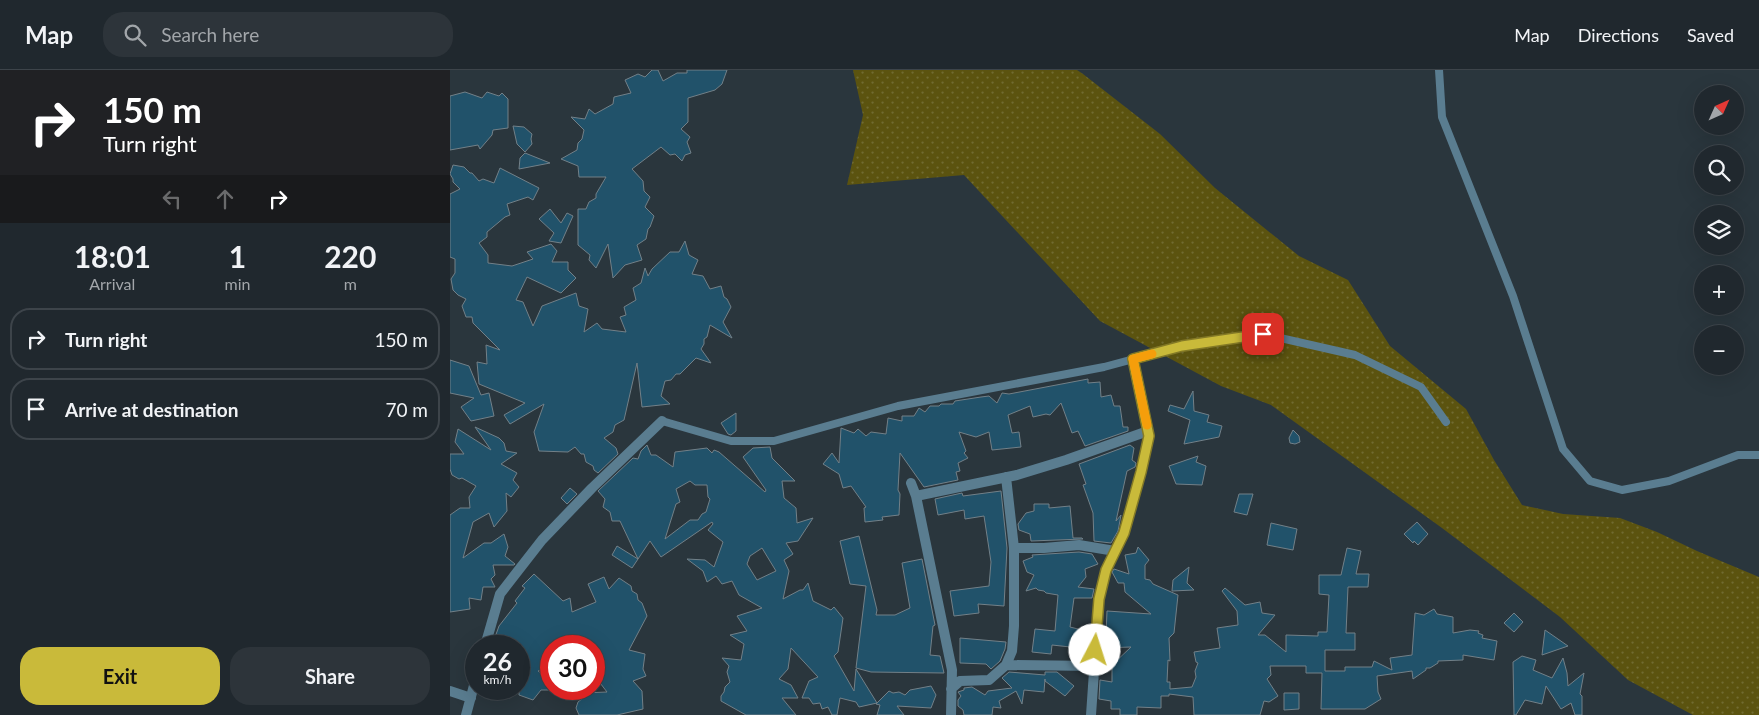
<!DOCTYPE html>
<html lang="en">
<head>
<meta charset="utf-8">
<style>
	:root { --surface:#20282e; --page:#2d343a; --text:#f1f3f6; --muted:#a2a6aa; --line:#3d444a; --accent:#c9ba3a }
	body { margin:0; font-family:Lato,sans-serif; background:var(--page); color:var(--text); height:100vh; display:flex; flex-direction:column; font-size:19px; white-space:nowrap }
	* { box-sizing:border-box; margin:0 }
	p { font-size:16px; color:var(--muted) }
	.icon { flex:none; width:28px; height:28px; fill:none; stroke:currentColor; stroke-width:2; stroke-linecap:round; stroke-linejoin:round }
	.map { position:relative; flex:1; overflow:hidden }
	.side { display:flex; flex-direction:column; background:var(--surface); width:450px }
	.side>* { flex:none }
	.guide { background:#202124; color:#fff; overflow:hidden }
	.needle { width:32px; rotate:45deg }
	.buttons { position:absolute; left:1244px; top:15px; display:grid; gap:10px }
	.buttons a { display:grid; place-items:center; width:50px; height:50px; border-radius:50%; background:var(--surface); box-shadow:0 5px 20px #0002,0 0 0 1px var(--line); font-size:25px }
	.speed { position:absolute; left:15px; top:565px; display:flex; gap:10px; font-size:25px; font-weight:700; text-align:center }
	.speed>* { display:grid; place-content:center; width:65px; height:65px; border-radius:50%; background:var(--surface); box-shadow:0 5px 20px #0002,0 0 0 1px var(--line); line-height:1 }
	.speed small { font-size:12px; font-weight:400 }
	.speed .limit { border:8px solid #d22; background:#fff; color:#111 }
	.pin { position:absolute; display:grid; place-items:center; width:42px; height:42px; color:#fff; margin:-21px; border-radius:10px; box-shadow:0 2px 8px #0006 }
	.me { position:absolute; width:55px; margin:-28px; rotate:5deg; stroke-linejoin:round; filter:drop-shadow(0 0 4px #0008) }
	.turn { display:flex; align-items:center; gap:18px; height:105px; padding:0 20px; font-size:22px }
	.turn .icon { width:65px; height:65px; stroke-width:2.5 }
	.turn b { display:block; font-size:35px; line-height:42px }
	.lanes { display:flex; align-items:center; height:48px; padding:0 20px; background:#0003; justify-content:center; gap:25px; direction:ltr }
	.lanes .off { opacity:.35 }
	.eta { display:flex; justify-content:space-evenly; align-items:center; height:85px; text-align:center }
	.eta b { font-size:30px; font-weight:700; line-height:35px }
	.primary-button { display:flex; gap:10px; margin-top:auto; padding:10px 20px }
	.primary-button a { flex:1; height:58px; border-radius:20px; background:var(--accent); color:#111; font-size:20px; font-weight:700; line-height:58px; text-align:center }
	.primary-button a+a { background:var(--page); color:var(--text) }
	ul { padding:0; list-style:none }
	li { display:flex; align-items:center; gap:15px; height:62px; margin:0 10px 8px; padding:0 10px; border:2px solid var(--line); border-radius:20px }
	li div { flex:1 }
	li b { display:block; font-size:19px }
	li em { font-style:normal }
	header { display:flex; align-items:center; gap:30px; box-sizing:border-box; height:70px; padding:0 25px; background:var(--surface); border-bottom:1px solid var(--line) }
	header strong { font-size:24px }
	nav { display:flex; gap:28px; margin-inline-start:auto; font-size:18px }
	.search { width:350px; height:45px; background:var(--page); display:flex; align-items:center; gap:12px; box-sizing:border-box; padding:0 18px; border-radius:20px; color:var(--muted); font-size:19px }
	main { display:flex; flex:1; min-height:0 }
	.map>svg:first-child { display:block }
</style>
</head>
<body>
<header>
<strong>Map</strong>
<div class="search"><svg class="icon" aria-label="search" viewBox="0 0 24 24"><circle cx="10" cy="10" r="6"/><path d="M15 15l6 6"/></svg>Search here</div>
<nav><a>Map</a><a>Directions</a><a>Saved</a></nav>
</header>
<main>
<section class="side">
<div class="guide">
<div class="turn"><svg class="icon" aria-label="right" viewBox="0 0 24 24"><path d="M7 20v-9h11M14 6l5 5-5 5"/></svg><div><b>150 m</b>Turn right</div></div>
<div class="lanes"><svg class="icon off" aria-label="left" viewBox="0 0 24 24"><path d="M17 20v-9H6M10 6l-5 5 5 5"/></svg><svg class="icon off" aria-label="ahead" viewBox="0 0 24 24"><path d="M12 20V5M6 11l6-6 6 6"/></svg><svg class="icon" aria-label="right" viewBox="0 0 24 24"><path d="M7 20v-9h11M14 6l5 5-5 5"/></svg></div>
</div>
<div class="eta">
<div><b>18:01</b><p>Arrival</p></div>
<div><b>1</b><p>min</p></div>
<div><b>220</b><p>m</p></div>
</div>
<ul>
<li><svg class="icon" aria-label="right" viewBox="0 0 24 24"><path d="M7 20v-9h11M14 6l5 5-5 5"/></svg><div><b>Turn right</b></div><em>150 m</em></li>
<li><svg class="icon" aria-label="arrive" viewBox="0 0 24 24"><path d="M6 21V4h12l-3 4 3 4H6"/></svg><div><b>Arrive at destination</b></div><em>70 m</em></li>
</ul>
<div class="primary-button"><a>Exit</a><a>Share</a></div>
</section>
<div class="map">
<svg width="1309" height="645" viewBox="0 0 1309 645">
	<defs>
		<pattern id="grass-dots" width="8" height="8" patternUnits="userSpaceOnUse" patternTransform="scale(1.25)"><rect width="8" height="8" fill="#5b530f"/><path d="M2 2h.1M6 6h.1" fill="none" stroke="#716b31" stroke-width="1.8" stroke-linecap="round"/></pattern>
	</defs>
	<rect width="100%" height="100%" fill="#2a363d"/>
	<path fill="url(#grass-dots)" d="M403,0H627L633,4L710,64L765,118L849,186L898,210L940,276L1016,339L1044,390L1072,435L1113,444L1170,448L1207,462L1247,481L1309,507V645H1243L1178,610L1110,547L992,458L821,335L771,316L650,251L514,105L397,115L413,45Z"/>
	<path fill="#21526a" stroke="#728088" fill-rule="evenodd" d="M202,0H208L213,11L227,3H237V0H277L272,14L265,20L238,28V52L231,59L240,67L237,72L241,83L235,85L232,91L225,84L220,85L211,77L182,99L193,111L194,121L200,127L195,137L204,146L200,157L198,159L196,169L187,175L192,190L175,195L163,208L158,174L146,198L139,190L140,185L128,175V139H136L139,132L146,128V124L156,107H129L128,96L111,89L127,80L128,73L132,69L134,60L121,47L135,49L139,39L145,44L163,34L164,27L181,23L175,10L188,4L195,7Z
		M15,22L32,28L37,22L49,26L52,23L58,29V58L43,60L42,65L30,79L28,75L0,80V26Z
		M63,56L74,57L82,64L81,69L82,74L75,82L67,74Z
		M75,83L100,93L69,99L70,88Z
		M3,95L14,97L20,103H22L29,111L33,109L44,113L50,98L89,118L83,130L78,127L57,134L60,145L55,147L37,162V167L29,173L38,185V193L62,196L83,189L77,182L101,174L107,181L102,192H118V200L126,208L111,223L77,207L66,230L73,232L83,256L92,236L126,223L129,236L138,239L134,262L147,253L152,259L176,262L170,247L176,245L174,237L186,230L183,218L191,213L195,198L198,206L202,199L220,182H229L235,171L239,185L248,190L242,204L253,206L260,219L271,216L274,227L277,229L281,237L273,252L282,268L260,255L257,267L254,269V274L251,279L261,293L246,288L230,304H226L221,310L215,311L211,326L220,334L192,337L187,293L174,350L165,355L163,362L154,368L166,378L168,384L148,403L144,400L143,396L136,392L134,384H131L125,377L118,382L89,381L84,362L94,334L60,354L54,345L75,333L29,314L27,292L37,294L36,275L50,280L23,253L22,247H16L12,236L16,229L8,225L3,220L1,209L5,203V189L0,187V124L10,119L3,112V109L0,104Z
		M100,139L111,153L117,143L123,146L111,173L99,171L104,163L89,149Z
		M0,290L19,296L31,325L39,323L44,346L21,351L11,337L24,328L0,323Z
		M638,309V313L650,312L651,327L661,325L664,336H670L673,357H678V361L635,376L628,361L622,363L611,333L600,345L596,344L583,347L580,336L558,345L562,363L569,362L571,377L542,380L539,362L526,367L509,362L516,381L514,383L518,388L508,393L510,401L506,402L508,410L474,417L450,383L448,420L450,424L449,445L432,447L433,450L415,452L414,438L416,437L401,416L393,418L389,404L373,394L382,383L389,393L391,358L404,363L408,359L416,366L421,362L436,364L438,348L452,351V346H464L469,338L475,342L480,336H489L491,334H503L505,331L531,327L539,326L547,333L552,323L559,324Z
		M743,321L744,341L759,345L757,352L772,356L769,367L734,374L740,350L718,341L720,335L734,339Z
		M286,343V361L281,365L278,364L271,353Z
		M25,357L49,368L54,373L56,381L67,383L51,394L67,403L63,410L69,417L61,427L56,423L57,441L44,457L39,443L23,452L13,488L34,473H41L54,464L58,477L55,486L65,494L64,495H43L45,505L41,509L45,517H33L31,530L19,528L20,539L0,542V445L10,438H20L19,427L26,416L12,408L9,409L2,405L0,399V384H14L5,372L8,359L41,380Z
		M843,360L849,366L850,372L845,374L840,373L839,368Z
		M197,375L201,385H206L223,397L225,382L257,378L262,383L264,380L269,382L315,422L316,420L293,387L303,378L320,377L322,388L345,411H332L334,428L346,438L347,453L363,448L348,471L336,473L343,484L334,490L339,501L333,529L350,520H353L358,513L363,531L381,540L384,537L393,548L388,582L384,586L404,621L406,599L427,633L409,637L406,632L390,628L387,645H382L378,637L372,639L370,633L363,634L359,628H352L359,611L368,607L341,578L338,599L329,609L341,615L348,628H332L346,645H296L271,631V626L274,622L275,617L280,612L277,602L279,596L272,588L291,590L294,574L280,565L297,561L287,546L312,538L289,525L282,511L272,514L266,506L257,512L253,501L237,489L255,490L264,497L273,472L258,460L263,454L262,452L211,487L200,471L188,489L170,451H162L160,442L153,437L155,429L148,421L183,388L188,389L191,381ZM240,411L245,415H257L258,427L260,429L256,442L252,444L248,450H240L215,469L226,434L230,432L226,419ZM312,478L326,501L307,510L297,494L300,486Z
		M680,375L684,378L682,390L686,393L685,397L677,401L666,451L671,445L668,461L661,473L644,471L643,443L633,415L636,414L629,394Z
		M748,386L746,392L756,396L752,415L726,414L719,396Z
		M120,418L127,424L117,434L111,428Z
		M551,421L557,478L554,536L528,534L529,543L504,546L500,521L539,516L541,492L534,446L515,449L514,440L488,445L485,429L512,423L513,426Z
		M789,424H803L797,445L784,442Z
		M584,434H599V438L620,436L623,468H632L633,469L581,471L580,464L569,460L568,454L576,443L584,441Z
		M967,452L978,464L968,475L964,471L963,473L954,464Z
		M821,453L847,459L843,480L817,475Z
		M409,466L427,540L426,545H445L460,538L452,493L472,489L485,555L483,556L480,585L490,586L494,603L421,602L406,598L416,516L400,514L390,471Z
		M167,476L188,489L182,498L162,485Z
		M688,477L699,490L695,495V509L700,510L703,514L728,525L724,563L719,568L720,591L718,590L717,612H720V619L742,617L746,607L745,601L748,593L746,592L744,582L770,578L767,558L788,555L787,541L772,521L775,518L795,535L810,532L812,543L825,545L808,565H815L836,582V565L868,566V562H877L879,525L869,524V505H891L897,478L911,481L906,504H919L918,517H898L896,563H905V580H875V601H895V597H922L924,591L942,600L940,588L962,585L965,543L974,545L984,539L987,544L1003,547V563L1020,560L1029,561L1028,563L1033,565L1032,568L1047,571L1044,590L1013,585V590L988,591V593L980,598H976V600L963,609L962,601L927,606L928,622L931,629L915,639H871L872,603H856V596H820L821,605L817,609L828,626L819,632L814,631L810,645H744L743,627L719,624V626H711V638L687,637V645H670V639H661V631L649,629L650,610L662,612V595L681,577L652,578L653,565H656L657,541L701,544L675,522L674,513H668L662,502L664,499L679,504L675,485L686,483Z
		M629,482L642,484L648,494L635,499L636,507L628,517L644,519L642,528H624L620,557L640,562L639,579L602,575L601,584L582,582L585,559L605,561L608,525L596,523L594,521L588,520L586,518L576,521L584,505L577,502L573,491L583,487L582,485Z
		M739,497L737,513L744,520L722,521L723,510Z
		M84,504L113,531L120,528L122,542L146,532L138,514L154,507L159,519L169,508L181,516L182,521L187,524L188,530L192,533L197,546L179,580L195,584L193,599L196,606L183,611L192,621L193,639L167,645H129L126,638L128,632L133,628V623L157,622L144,605V576H101V595L88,601L101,611V620H91L83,630L69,625V576H43L45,572L44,570L49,556L67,533L65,531L75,518L72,516Z
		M1064,543L1073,552L1064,562L1054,553Z
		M1095,560L1118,576L1092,585Z
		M510,568L556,572L555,579L550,591L541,599L536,594L510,593Z
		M1072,586L1086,590L1083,600L1102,608L1113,588L1117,603L1118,616L1134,603L1130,624L1132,626V645H1125L1121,633L1111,639L1096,616L1092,634L1075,630L1066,645H1064L1063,592Z
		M559,602L595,605V602H607L624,616L615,626L595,611V609L594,622L574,620L572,634L566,621L549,631L551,638L543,637L542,645H514L513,640L508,636V630L511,626L508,622L514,620V618L522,617L535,625L538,621L562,618L552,608Z
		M481,616L486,625L481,638L447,636L454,645H427L430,635L426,634L439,621L443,623L449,622L455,625L460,620Z
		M834,623H849V639L834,640Z"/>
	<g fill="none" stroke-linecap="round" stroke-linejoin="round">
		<path stroke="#5a7d90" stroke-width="8" d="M989,0L992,47L1063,226L1113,379L1140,411L1172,420L1219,411L1288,385H1309
			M212,351L281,371H324L448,336L654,297L732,276L813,264L905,285L971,317L996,352"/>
		<path stroke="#5a7d90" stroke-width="10" d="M461,413L466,426L502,600L501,645
			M466,426L567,405L616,390L698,361
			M564,478H594L629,475L665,481
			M35,576L50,524L92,470L142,418L212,351
			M556,595L644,596
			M501,619L510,611L539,610L556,595L562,581L564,556V478L556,407
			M0,621L21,628
			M16,645L26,608
			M641,645L649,529L656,500L674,463L691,402L699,367L683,289"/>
	</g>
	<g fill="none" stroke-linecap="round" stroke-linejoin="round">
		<defs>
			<path id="route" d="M645,580L649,529L656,500L674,463L691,402L699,366L683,289L732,276L813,264"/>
		</defs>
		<use href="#route" stroke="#837926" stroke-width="12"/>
		<use href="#route" stroke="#c9ba3a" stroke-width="9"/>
		<path stroke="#f59e0b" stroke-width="9" d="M697,355L683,289L702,284"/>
	</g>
</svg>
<div class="buttons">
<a><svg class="needle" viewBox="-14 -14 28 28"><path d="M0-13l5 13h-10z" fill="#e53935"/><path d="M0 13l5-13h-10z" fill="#a2a6aa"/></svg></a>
<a><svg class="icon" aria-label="search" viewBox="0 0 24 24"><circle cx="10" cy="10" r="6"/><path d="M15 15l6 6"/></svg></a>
<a><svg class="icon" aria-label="layers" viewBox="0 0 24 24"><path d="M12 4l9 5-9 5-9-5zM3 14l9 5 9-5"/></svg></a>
<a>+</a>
<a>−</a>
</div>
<div class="speed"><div>26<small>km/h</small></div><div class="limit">30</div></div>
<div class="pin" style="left:813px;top:264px;background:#d93025"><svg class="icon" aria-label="arrive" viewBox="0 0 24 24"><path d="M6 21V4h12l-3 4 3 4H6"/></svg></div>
<svg class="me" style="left:645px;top:580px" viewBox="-20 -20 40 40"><circle r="19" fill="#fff"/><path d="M0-13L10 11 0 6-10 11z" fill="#c9ba3a"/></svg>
</div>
</main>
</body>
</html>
